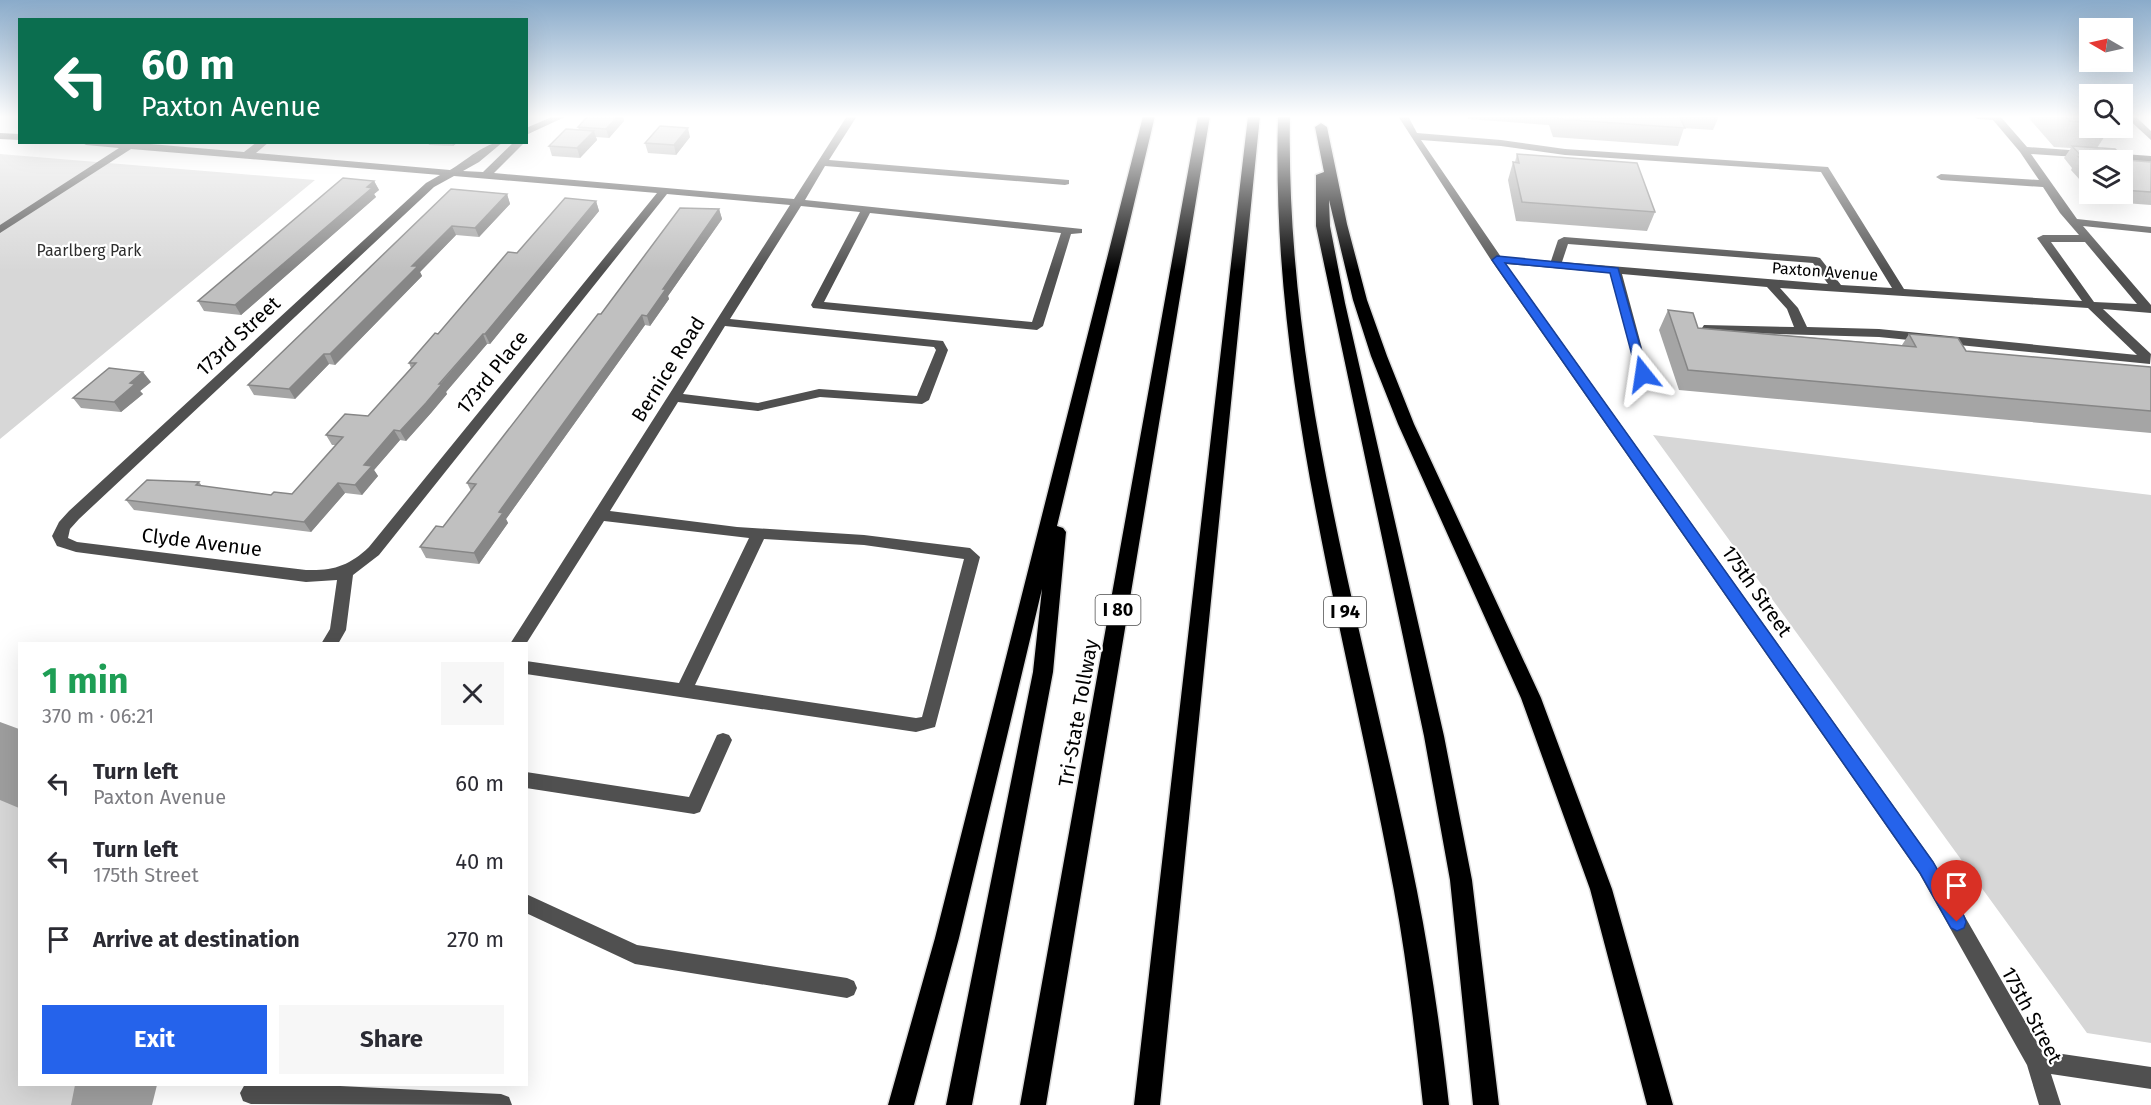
<!DOCTYPE html>
<html lang="en">
<head>
<meta charset="utf-8">
<style>
	:root { --surface:#fff; --page:#f7f7f7; --text:#2b2b33; --muted:#7c7c81; --accent:#2563eb }
	body { margin:0; font-family:"Fira Sans",sans-serif; background:var(--page); color:var(--text); height:100vh; display:flex; flex-direction:column; font-size:22px; white-space:nowrap }
	* { box-sizing:border-box; margin:0 }
	p { font-size:20px; color:var(--muted) }
	.icon { flex:none; width:33px; height:33px; fill:none; stroke:currentColor; stroke-width:2; stroke-linecap:round; stroke-linejoin:round }
	.map { position:relative; flex:1; overflow:hidden }
	.details { position:absolute; left:18px; top:642px; width:510px; height:444px; display:flex; flex-direction:column; background:var(--surface); border-radius:0px; box-shadow:0 6px 24px #0002 }
	.details>* { flex:none }
	.hud { position:absolute; left:18px; top:18px; width:510px; height:126px; border-radius:0px; box-shadow:0 6px 24px #0002; background:#0b6e4f; color:#fff; overflow:hidden }
	.needle { width:39px; rotate:279deg }
	.controls { position:absolute; left:2079px; top:18px; display:grid; gap:12px }
	.controls a { display:grid; place-items:center; width:54px; height:54px; border-radius:0px; background:var(--surface); box-shadow:0 6px 24px #0002; font-size:30px }
	.pin { position:absolute; display:grid; place-items:center; width:51px; height:51px; color:#fff; margin:-62px -26px; border-radius:50% 50% 50% 0; rotate:-45deg; box-shadow:0 0 6px #0007 }
	.pin .icon { rotate:45deg }
	.me { position:absolute; width:66px; margin:-33px; rotate:345deg; stroke-linejoin:round; filter:drop-shadow(0 0 4px #0008) }
	.turn { display:flex; align-items:center; gap:21px; height:126px; padding:0 24px; font-size:27px }
	.turn .icon { width:78px; height:78px; stroke-width:2.5 }
	.turn b { display:block; font-size:42px; line-height:51px }
	.round { display:grid; place-items:center; flex:none; width:63px; height:63px; border-radius:0px; background:var(--page) }
	.overview { display:flex; align-items:center; justify-content:space-between; height:102px; padding:0 24px }
	h1 { font-size:36px; font-weight:700; line-height:45px; color:#1e9e55 }
	.cta { display:flex; gap:12px; margin-top:auto; padding:12px 24px }
	.cta a { flex:1; height:69px; border-radius:0px; background:var(--accent); color:#fff; font-size:24px; font-weight:700; line-height:69px; text-align:center }
	.cta a+a { background:var(--page); color:var(--text) }
	ul { padding:0; list-style:none }
	li { display:flex; align-items:center; gap:18px; height:78px; padding:0 24px }
	li div { flex:1 }
	li b { display:block; font-size:22px }
	li em { font-style:normal }
	.map>svg:first-child { display:block }
</style>
</head>
<body>
<div class="map">
<svg width="2151" height="1105" viewBox="0 0 2151 1105">
	<rect width="100%" height="100%" fill="#fff"/>
	<path fill="#d7d7d7" d="M0,154L315,180L0,439Z
		M1653,435L2151,495V1043L2087,1033Z
		M0,783L19,804L20,1084L90,1085L85,1105H0Z"/>
	<path fill="#9e9e9e" d="M0,722L19,729V808L0,800Z
		M75,1085V1084L157,1085L152,1105H71Z"/>
	<g fill="none" stroke-linecap="round" stroke-linejoin="round">
		<defs>
			<path id="highway" d="M1143,116H1155L1057,526L1063,528L1066,532L1053,672L972,1105H946L1033,672L1042,589L959,938L914,1105H888L935,938Z
				M1198,116H1210L1046,1105H1020Z
				M1248,116H1260L1160,1105H1134Z
				M1278,116H1290C1285,384 1365,631 1417,891C1431,962 1441,1033 1449,1105H1423C1415,1033 1407,962 1394,891C1346,631 1270,383 1278,116Z
				M1321,123L1327,127L1347,224L1367,300L1387,356L1414,424L1541,698L1612,889L1673,1105H1647L1590,889L1521,698L1398,424L1371,356L1353,300L1329,200L1330,226L1345,303L1444,736L1472,880L1499,1105H1473L1450,880L1424,736L1316,226V175L1324,172L1315,127Z"/>
		</defs>
		<use href="#highway" stroke="#dbdbdb" stroke-width="3"/>
		<path fill="#505050" fill-rule="evenodd" d="M554,116H567L526,135V128Z
			M847,116H857L829,160L1069,180V184L1065,185L825,166L805,200L1082,229V233L1071,234L1043,326L1037,330L813,308L811,305L860,212L801,206L730,319L943,341L948,350L929,400L922,404L820,397L758,411L678,402L610,511L737,527L864,535L970,548L980,557L935,727L916,732L526,674V661L679,683L749,538L604,521L526,644H510L790,205L667,194L379,555L353,575L346,630L338,644H321L330,629L337,580L306,582L76,552L57,546L52,536L59,522L69,511L426,183L440,175L131,149L0,233V225L119,148L86,145L81,142H127L244,152L257,142H269L256,153L450,170C466,161 485,142 503,142L479,162L463,171L483,172L514,142H525L494,173L794,199ZM454,176L657,193L369,547C349,566 333,571 306,570L77,542L68,538L70,529L79,519L434,187ZM870,213L1061,233L1032,322L824,302ZM725,326L934,347L936,350L917,396L819,389L758,403L683,394ZM764,539L864,545L964,559L922,717L916,718L695,685Z
			M1398,116H1408L1417,133L1501,140L1565,149L1828,167L1904,289L2082,301L2037,238L2043,235H2079L2060,213L2043,187L1941,180L1936,177L1941,174L2039,180L2020,152L1993,120L1978,119L1973,116H2000L2027,147L2151,156V162L2031,154L2077,219L2151,227V233L2083,226L2151,305V313L2103,309L2151,354L2150,364L1879,337L1708,332L1702,328L1704,325L1794,327L1787,309L1767,287L1622,274L1649,374L1643,378L1637,374L1610,273L1506,264L1933,861L2042,1051L2151,1067V1089L2051,1074L2061,1105H2039L2027,1065L1919,873L1491,260ZM1421,140L1501,146L1565,155L1821,172L1892,288L1841,285L1820,258L1816,257L1564,237L1558,240L1551,261L1501,257ZM2051,242H2085L2137,304L2094,302ZM1568,244L1813,263L1828,284L1562,262ZM1780,288L2088,308L2137,355L1879,329L1807,327L1798,308Z
			M2125,116H2135L2151,131V140Z
			M0,133L20,134V140L0,139Z
			M723,733L729,735L732,740L700,812L694,814L526,788V772L689,797L717,735Z
			M526,894L637,945L847,978L854,981L857,988L854,995L847,998L635,964L526,913Z
			M245,1084H300L501,1094L509,1097L512,1105L251,1104L243,1101L240,1093Z"/>
		<use href="#highway" fill="#000" fill-rule="evenodd"/>
	</g>
	<path fill="#a5a5a5" d="M1468,116H1719L1713,130L1684,128L1678,146L1553,137L1549,125L1468,119Z
		M2027,116H2090V128H2110L2097,148L2126,160L2151,162V205L2098,201L2091,194H2122V160H2090V191L2071,170L2072,168L2064,158L2071,148L2054,147Z
		M624,121L609,138L596,137L597,140L580,158L552,156L549,146L579,130L578,127Z
		M690,137L676,155L648,153L645,143Z
		M428,142H458L453,146L429,145Z
		M1517,154L1655,212L1647,231L1516,221L1508,180L1513,162H1515Z
		M374,181L379,190L374,194L376,197L241,315L204,311L198,301Z
		M451,189L507,194L510,204L479,237L456,235L420,272L422,276L335,365L329,364L295,399L254,395L248,385Z
		M596,201L599,211L490,344H487L446,392L447,394L431,413L406,441L400,440L374,470L378,476L362,495L345,493L311,532L134,510L126,500L199,482L202,486L271,495L292,494L336,445H332L326,435L368,416L411,368L409,363L517,253Z
		M719,209L722,219L668,296L669,299L650,326L645,325L506,519L508,523L479,564L426,558L420,547L443,527L471,491L467,483L601,314Z
		M1668,310L1698,328L1902,345L1909,334L1966,351L2151,367V433L1679,390L1659,330Z
		M151,382L140,391L143,394L121,412L81,408L73,398Z"/>
	<path fill="#868686" d="M618,116H623L624,121L609,138L606,129Z
		M688,128L690,137L676,155L674,145Z
		M594,131L597,140L580,158L577,148Z
		M452,142H458L453,146Z
		M374,181L379,190L374,194L376,197L241,315L235,305Z
		M507,194L510,204L479,237L475,228Z
		M596,201L599,211L490,344L485,334Z
		M719,209L722,219L668,296L669,299L650,326L647,316L663,289Z
		M452,226L456,235L420,272L422,276L335,365L330,354L412,266Z
		M642,315L645,325L506,519L508,523L479,564L474,553L499,512Z
		M483,334L487,344L446,392L447,394L431,413L406,441L400,431Z
		M324,354L329,364L295,399L289,389Z
		M143,372L151,382L140,391L143,394L121,412L114,402L130,383Z
		M394,430L400,440L374,470L378,476L362,495L355,485L364,465Z
		M338,483L345,493L311,532L304,522Z"/>
	<path fill="#c0c0c0" stroke="#868686" stroke-width="1.5" d="M588,116H618L606,129L578,127Z
		M1557,116H1679L1685,128L1558,119Z
		M2065,116H2090V123L2070,121Z
		M660,126L688,128L674,145L645,143Z
		M566,129L594,131L577,148L549,146Z
		M2072,146L2115,149L2126,160L2151,162V192L2122,190V160H2090V169L2079,157L2083,158Z
		M1517,154L1637,163L1655,212L1522,202L1513,162L1519,163Z
		M343,178L374,181L367,187L372,188L235,305L198,301Z
		M451,189L507,194L475,228L452,226L412,266H418L330,354H324L289,389L248,385Z
		M565,198L596,201L485,334H483L439,384H442L426,403L400,431L394,430L364,465L372,466L355,485L338,483L304,522L126,500L147,480L199,482L196,485L271,495L274,492L292,494L343,437L326,435L345,414L368,416L416,363H409L435,333L438,334L508,252L517,253Z
		M680,208L719,209L663,289H666L647,316L642,315L499,512L503,513L474,553L420,547L436,526L443,527L476,484L467,483L598,314H601Z
		M1668,310L1693,313L1698,328L1916,347L1909,334L1958,338L1966,351L2151,367V411L1688,370Z
		M109,368L143,372L130,383L135,384L114,402L73,398Z"/>
	<linearGradient id="sky" x2="0" y2="1"><stop stop-color="#8aabca"/><stop offset="0.43" stop-color="#fff"/><stop offset="1" stop-color="#fff" stop-opacity="0"/></linearGradient>
	<rect width="2151" height="271" fill="url(#sky)"/>
	<path fill="#2563eb" stroke="#184099" stroke-width="1.5" d="M1497,256L1618,268L1648,374L1643,377L1637,374L1610,273L1505,263L1933,862L1964,916L1966,922L1964,928L1957,931L1951,928L1920,873L1492,260Z"/>
	<g text-anchor="middle" stroke-width="4.5" stroke-linejoin="round" paint-order="stroke">
		<g font-size="16" fill="#2e2e2e" stroke="#fff">
			<text x="89" y="256">Paarlberg Park</text>
		</g>
		<g font-size="16" fill="#000" stroke="#fff">
			<text transform="translate(1825 271) rotate(4)" y="6">Paxton Avenue</text>
		</g>
		<g fill="#fff" stroke="#4c4c4c" stroke-width="1.5">
			<rect x="1095.5" y="595" width="45" height="30" rx="4.5"/>
			<rect x="1324" y="597" width="42" height="30" rx="4.5"/>
		</g>
		<g font-size="18" font-weight="bold" fill="#000">
			<text x="1118" y="616">I 80</text>
			<text x="1345" y="618">I 94</text>
		</g>
		<g font-size="20" fill="#000" stroke="#fff">
			<text transform="translate(238 336) rotate(-43)" y="7">173rd Street</text>
			<text transform="translate(668 369) rotate(-58)" y="7">Bernice Road</text>
			<text transform="translate(492 372) rotate(-51)" y="7">173rd Place</text>
			<text transform="translate(202 542) rotate(7)" y="7">Clyde Avenue</text>
			<text transform="translate(1757 591) rotate(55)" y="7">175th Street</text>
			<text transform="translate(1078 713) rotate(-80)" y="7">Tri-State Tollway</text>
			<text transform="translate(2032 1015) rotate(62)" y="7">175th Street</text>
		</g>
	</g>
</svg>
<div class="controls">
<a><svg class="needle" viewBox="-14 -14 28 28"><path d="M0-13l5 13h-10z" fill="#e53935"/><path d="M0 13l5-13h-10z" fill="#7c7c81"/></svg></a>
<a><svg class="icon" aria-label="search" viewBox="0 0 24 24"><circle cx="10" cy="10" r="6"/><path d="M15 15l6 6"/></svg></a>
<a><svg class="icon" aria-label="layers" viewBox="0 0 24 24"><path d="M12 4l9 5-9 5-9-5zM3 14l9 5 9-5"/></svg></a>
</div>
<div class="pin" style="left:1957px;top:922px;background:#d93025"><svg class="icon" aria-label="arrive" viewBox="0 0 24 24"><path d="M6 21V4h12l-3 4 3 4H6"/></svg></div>
<svg class="me" style="left:1643px;top:374px" viewBox="-20 -20 40 40"><path d="M0-17L14 15 0 8-14 15z" fill="#2563eb" stroke="#fff" stroke-width="4"/></svg>
<div class="hud">
<div class="turn"><svg class="icon" aria-label="left" viewBox="0 0 24 24"><path d="M17 20v-9H6M10 6l-5 5 5 5"/></svg><div><b>60 m</b>Paxton Avenue</div></div>
</div>
<section class="details">
<div class="overview"><div><h1>1 min</h1><p>370 m · 06:21</p></div><a class="round"><svg class="icon" aria-label="close" viewBox="0 0 24 24"><path d="M6 6l12 12M18 6L6 18"/></svg></a></div>
<ul>
<li><svg class="icon" aria-label="left" viewBox="0 0 24 24"><path d="M17 20v-9H6M10 6l-5 5 5 5"/></svg><div><b>Turn left</b><p>Paxton Avenue</p></div><em>60 m</em></li>
<li><svg class="icon" aria-label="left" viewBox="0 0 24 24"><path d="M17 20v-9H6M10 6l-5 5 5 5"/></svg><div><b>Turn left</b><p>175th Street</p></div><em>40 m</em></li>
<li><svg class="icon" aria-label="arrive" viewBox="0 0 24 24"><path d="M6 21V4h12l-3 4 3 4H6"/></svg><div><b>Arrive at destination</b></div><em>270 m</em></li>
</ul>
<div class="cta"><a>Exit</a><a>Share</a></div>
</section>
</div>
</body>
</html>
